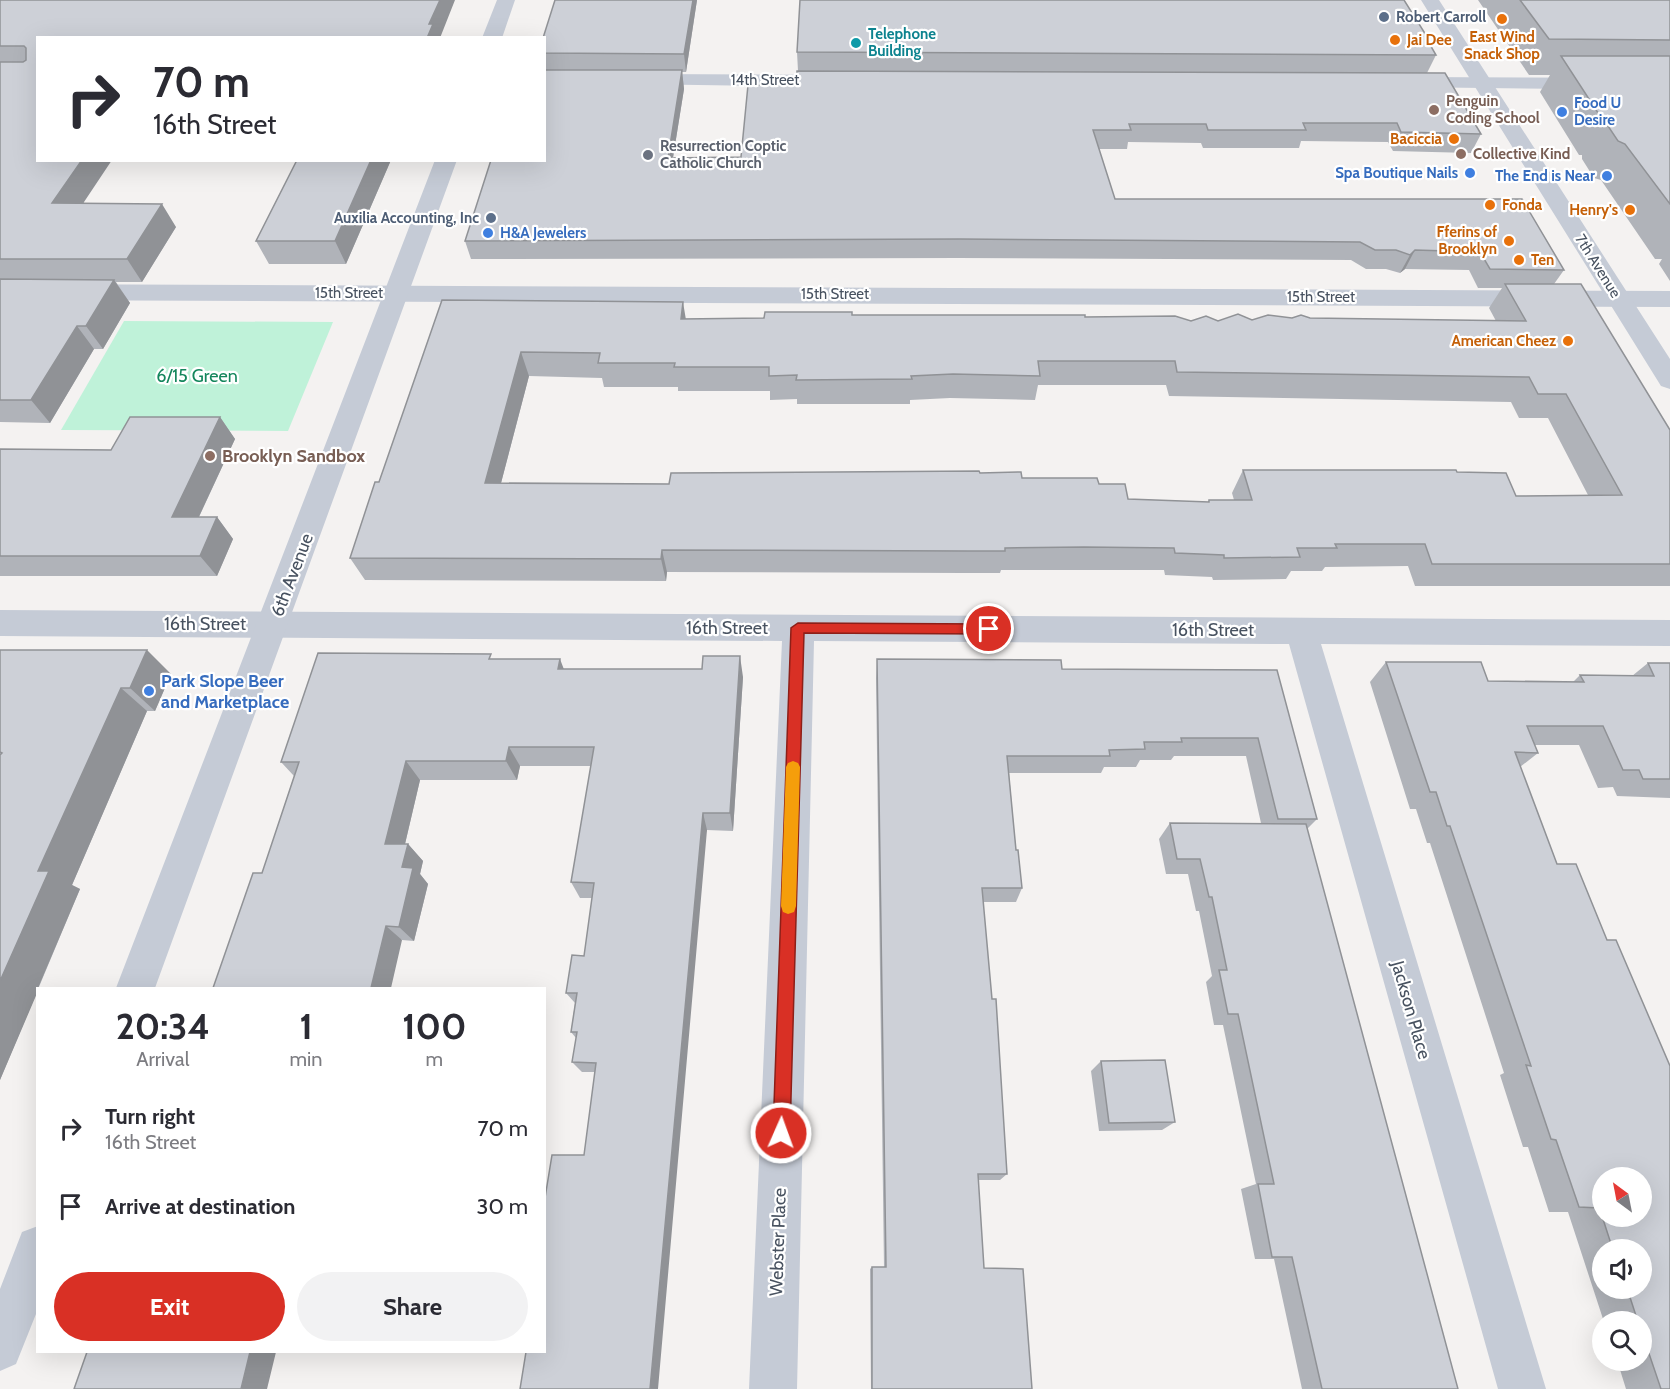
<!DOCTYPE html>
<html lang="en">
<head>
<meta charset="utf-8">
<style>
	:root { --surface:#fff; --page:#f2f2f3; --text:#2b2b33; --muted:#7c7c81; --accent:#d93025 }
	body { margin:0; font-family:Cabin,sans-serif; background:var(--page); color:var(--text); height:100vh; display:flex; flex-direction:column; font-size:22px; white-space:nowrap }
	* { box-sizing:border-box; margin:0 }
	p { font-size:20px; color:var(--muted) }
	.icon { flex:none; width:33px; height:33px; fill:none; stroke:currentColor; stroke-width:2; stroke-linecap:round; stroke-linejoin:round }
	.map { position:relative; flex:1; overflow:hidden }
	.drawer { position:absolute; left:36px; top:987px; width:510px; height:366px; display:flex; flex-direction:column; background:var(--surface); border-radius:0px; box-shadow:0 6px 24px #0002 }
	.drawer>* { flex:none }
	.hud { position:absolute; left:36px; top:36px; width:510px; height:126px; border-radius:0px; box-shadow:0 6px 24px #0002; background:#fff; color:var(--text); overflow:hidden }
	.needle { width:39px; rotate:328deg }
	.buttons { position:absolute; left:1592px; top:1167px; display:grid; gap:12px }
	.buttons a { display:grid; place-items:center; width:60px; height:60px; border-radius:50%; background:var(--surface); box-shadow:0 6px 24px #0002; font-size:30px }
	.pin { position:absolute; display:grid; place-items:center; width:51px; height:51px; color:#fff; margin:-26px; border:3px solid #fff; border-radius:50%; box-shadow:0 2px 6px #0007 }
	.me { position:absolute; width:66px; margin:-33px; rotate:2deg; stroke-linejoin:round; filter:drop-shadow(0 0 4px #0008) }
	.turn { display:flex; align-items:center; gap:21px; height:126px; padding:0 18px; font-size:27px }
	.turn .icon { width:78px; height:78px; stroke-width:2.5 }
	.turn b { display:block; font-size:42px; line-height:51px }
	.eta { display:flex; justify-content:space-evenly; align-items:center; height:102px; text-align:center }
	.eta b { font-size:36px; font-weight:800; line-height:42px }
	.action { display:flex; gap:12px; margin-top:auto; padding:12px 18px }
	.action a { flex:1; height:69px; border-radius:36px; background:var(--accent); color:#fff; font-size:24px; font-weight:800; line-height:69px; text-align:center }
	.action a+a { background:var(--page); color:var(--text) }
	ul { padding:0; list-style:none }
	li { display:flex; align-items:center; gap:18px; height:78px; padding:0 18px }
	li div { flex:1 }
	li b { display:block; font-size:22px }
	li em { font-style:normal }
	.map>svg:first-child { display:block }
</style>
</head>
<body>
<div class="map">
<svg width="1670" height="1389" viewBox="0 0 1670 1389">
	<rect width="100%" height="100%" fill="#f4f2f1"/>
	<path fill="#bff2d9" d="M124,321L333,322L288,431L61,430Z"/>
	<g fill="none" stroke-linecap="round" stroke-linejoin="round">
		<path fill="#c5cbd6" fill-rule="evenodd" d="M639,74L840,75L847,77L850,81L847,85L840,87L632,84L629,80L632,76Z
			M1407,77L1670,78V90L1400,87L1397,83L1400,79Z
			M0,284L1670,291V307L0,300Z
			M0,610L1670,620V646L1321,644L1546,1389H1498L1289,644L814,641L797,1389H749L782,641L0,636Z"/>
		<path fill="#c5cbd6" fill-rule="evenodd" d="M497,0H515L502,38H482Z
			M1421,0H1439L1670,359V389L1661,386Z
			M435,160H457L155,988H116Z
			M38,1226V1309L16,1364L0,1371V1289L22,1232Z"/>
	</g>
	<path fill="#b0b3b9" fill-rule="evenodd" d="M0,0L38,38L84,203L176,227L142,282H116L130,303L103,349H94L50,423L0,422Z
		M697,0L686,72H682L684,89L673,158L741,157L796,85L798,71L797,52L1431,43L1430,45L1436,55L1427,73L1481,134L1471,153L1393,151L1388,142L1301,141L1299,148H1203L1201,143L1128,142L1127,149H1099L1115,199H1522L1564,270L1554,284L1670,430V586H1415L1408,566L1325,567L1322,571H1291L1286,579L1213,580L1212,577L1165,575L1164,570H1001L1000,573H964L667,572L666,581L365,580L350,558L379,482L442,300L685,319L764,318L852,315L1085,317L1191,321L1310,318L1496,321L1489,308L1502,288H1478L1469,270L1405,269L1400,273L1386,269H1366L1351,260L958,258L471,259L465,241L544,160V38ZM529,376L602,378L604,387H678V391H770V400L797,399V404H910V400L950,398L1035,400L1038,385H1166L1169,396L1511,402L1519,418H1548L1588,495L1516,496L1457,472L1243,470L1232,493L1234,500H1209L1208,502L1128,499L1099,484L1022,478L980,473L669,484L501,483Z
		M1478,0H1670V281L1659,264L1662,259H1655L1601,180L1594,178L1582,159V155H1579L1540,92L1550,75H1529Z
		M297,160H391L346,264H269L256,241Z
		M220,417L235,439L199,517H217L233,539L217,576H0V449L111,450Z
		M0,650L171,674L155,711H147L72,885L80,889L0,1080Z
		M493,659L564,669L743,677L733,831L707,830L584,1155L595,1072H582L572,1062L576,1038L571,1032L575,1003L566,993L584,956L592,898H580L571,882L591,766H520L517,780H420L405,844H408L423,861L420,874L428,884L414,941L402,940L262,873L294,776L281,762Z
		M877,659L1062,669L1277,670L1317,819L1307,829L1458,1389H1302L1274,1259H1255L1241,1189L1256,1184L1223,1025H1214L1206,982L1212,976L1199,911H1196L1188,874H1166L1159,839L1170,823H1261L1246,756H1174L1171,760H1140L1136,767H1104L1101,773H1009L1016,850L1022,888L1016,902H983L1007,1174L1000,1180H978L984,1268L1032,1389H871L870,1269L872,1267H884L876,678Z
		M1386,662H1481L1488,681L1573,682L1580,675L1632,676L1648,663H1670V798L1617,796L1613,787L1598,788L1579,745H1535L1538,753L1520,767L1557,864H1576L1607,940H1616L1670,1066V1389H1626L1617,1360H1641V1322H1604L1568,1212H1549L1528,1147H1523L1500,1075L1504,1073L1430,843H1427L1416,809H1410L1370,682ZM1602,1178H1641V1216H1602ZM1602,1250H1641V1288H1602Z
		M1101,1061L1175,1122L1162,1130L1099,1131L1091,1071Z"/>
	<path fill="#909296" d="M440,0H455L440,38H427L429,24Z
		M693,0H697L686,72L684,54Z
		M682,70L684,89L670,176L668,158Z
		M82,160H112L68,226L52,203Z
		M371,160H391L346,264L335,241Z
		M162,204L176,227L142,282L127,259Z
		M1415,250L1405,269L1400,273L1410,255Z
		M114,280L130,303L103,349L86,326Z
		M683,302L687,326L681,319Z
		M77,326L94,349L50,423L31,400Z
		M521,352L529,376L495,506L485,483Z
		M220,417L235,439L189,538L172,517Z
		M217,517L233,539L217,576L200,556Z
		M662,550L667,572L666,581L661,559Z
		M147,650L171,674L155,711L130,688Z
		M740,656L743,677L733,831L730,813Z
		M560,659L568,680L558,669Z
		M121,688L147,711L72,885L80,889L38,988V991L0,1080V981L38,871Z
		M509,747L520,766L517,780L506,761Z
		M406,761L420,780L401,861L385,844Z
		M703,813L707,830L658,1389H650Z
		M408,844L423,861L420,874L428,884L414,941L399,927L402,867Z
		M386,926L402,940L391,988H371Z
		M250,1352H276L267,1389H241Z"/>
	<path fill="#cdd0d7" stroke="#909296" stroke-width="1.5" fill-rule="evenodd" d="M0,0H440L429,24H433L427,38H38V160H82L52,203L162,204L127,259H0V62H23L26,60V48L24,46H0Z
		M555,0H693L684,54L544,53V38H543Z
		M800,0H1404L1431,43H1429L1436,55L797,52Z
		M1520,0H1670V40L1549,39Z
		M1561,56H1670V204L1625,144L1618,141L1606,123V119H1602Z
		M544,70H682L668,158L741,157L748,85H796L797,71L1445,73L1481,134L1401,132L1397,123H1303L1306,130H1208L1206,124H1129L1131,130H1093L1115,199H1522L1564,270L1490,269L1480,252L1415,250L1410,255L1396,250H1375L1360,242L960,239L465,241L491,160H544Z
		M297,160H371L335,241H256Z
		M0,279L114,280L86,326H77L31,400H0Z
		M1505,284H1581L1670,430V564H1432L1425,544H1335L1337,548H1297L1300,557L1224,558V555L1175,553L1174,548L1084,547L1005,548V551H968L662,550L661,559L350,558L375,482H379L442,300L683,302L681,319L764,318L765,312H852V315H1085V317L1175,316L1191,321L1206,316L1218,321L1238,314L1252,320L1268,315L1292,318L1301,315L1310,318L1526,321ZM521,352L600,353L598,363H675L674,367H769V376L797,375L796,380L912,379L911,376L953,374L1040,376L1038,361H1175L1177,372L1529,377L1538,394H1566L1622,495L1516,496L1506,473L1457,472L1456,470H1243L1252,500H1209V502L1128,499L1125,484H1099L1097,478H1022L1021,472L980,473L979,471L671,473L669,484L485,483Z
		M130,417H220L172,517H217L200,556H0V449L111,450Z
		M0,650H147L130,688H121L38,871H49L0,981V755L2,753L0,752Z
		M318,653L491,654L489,659H560L558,669H702L703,656H740L730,813H703L650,1389H520L526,1352H544V1204L552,1155H584L596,1063L572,1062L577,1032H571L577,993H566L572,955L584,956L594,883L571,882L594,747H509L506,761H406L385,844H408L402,867L413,868L399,927L386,926L371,988H213L253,873H262L299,762H281Z
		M877,659L1061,660L1062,669L1277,670L1317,819H1278L1258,738H1181L1182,742H1144L1145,749L1109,750L1110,756H1007L1016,850H1018L1022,888H982L992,999H996L1007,1174H978L984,1268L1023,1269L1032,1389H872V1267H886Z
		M1386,662H1481L1488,681L1584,682L1580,675L1654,676L1648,663H1670V779H1643L1639,770H1623L1603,726H1527L1538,753L1515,752L1557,864H1576L1607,940H1616L1670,1066V1389H1661L1641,1330V1322H1638L1627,1288H1641V1250H1613L1602,1216H1641V1178H1602V1216L1599,1208L1579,1207L1556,1140L1551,1139L1526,1065L1531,1066L1450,826H1447L1436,792H1430Z
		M1170,823L1306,824L1458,1389H1322L1292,1257H1272L1258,1184H1274L1238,1014H1228L1219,970H1227L1212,897H1209L1200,859H1177Z
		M1165,1060L1175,1122L1109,1123L1101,1061Z
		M87,1352H250L241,1389H74Z"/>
	<path fill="#d93025" stroke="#8d1f18" stroke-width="1.5" d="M798,623L989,624L996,629L989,634L804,633L790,1133L787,1139L781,1141L775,1139L773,1133L791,628Z"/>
	<path fill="#f59e0b" d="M793,761L798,763L800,767L796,906L794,912L788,914L783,912L781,906L786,767L788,763Z"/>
	<g fill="#5c6f8a" stroke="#fff" stroke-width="2">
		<circle cx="1384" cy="17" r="6"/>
		<circle cx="491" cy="218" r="6"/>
	</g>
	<g fill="#e8710a" stroke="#fff" stroke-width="2">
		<circle cx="1502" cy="19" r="6"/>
		<circle cx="1395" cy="40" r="6"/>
		<circle cx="1454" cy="139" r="6"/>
		<circle cx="1490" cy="205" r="6"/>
		<circle cx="1630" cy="210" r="6"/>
		<circle cx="1509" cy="241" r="6"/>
		<circle cx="1519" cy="260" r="6"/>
		<circle cx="1568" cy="341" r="6"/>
	</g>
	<circle fill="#0f9aa8" stroke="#fff" stroke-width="2" cx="856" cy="43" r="6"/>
	<g fill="#8d6e63" stroke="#fff" stroke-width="2">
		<circle cx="1434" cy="110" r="6"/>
		<circle cx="1461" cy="154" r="6"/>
		<circle cx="210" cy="456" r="6"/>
	</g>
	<g fill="#3f7fe0" stroke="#fff" stroke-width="2">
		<circle cx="1562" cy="112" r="6"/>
		<circle cx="1470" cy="173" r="6"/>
		<circle cx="1607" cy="176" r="6"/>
		<circle cx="488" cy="233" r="6"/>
		<circle cx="149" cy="691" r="6"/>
	</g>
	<circle fill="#6b7280" stroke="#fff" stroke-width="2" cx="648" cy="155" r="6"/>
	<g text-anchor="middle" stroke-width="4.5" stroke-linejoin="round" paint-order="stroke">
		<g font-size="15" font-weight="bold" fill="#4e5e75" stroke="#fff" text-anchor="start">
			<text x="1396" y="22">Robert Carroll</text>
			<text x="479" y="223" text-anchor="end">Auxilia Accounting, Inc</text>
		</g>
		<g font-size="15" font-weight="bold" fill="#0d838f" stroke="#fff" text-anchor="start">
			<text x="868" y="39">Telephone<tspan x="868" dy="17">Building</tspan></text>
		</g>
		<g font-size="15" font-weight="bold" fill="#c56008" stroke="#fff" text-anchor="end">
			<text x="1502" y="42" text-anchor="middle">East Wind<tspan x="1502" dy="17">Snack Shop</tspan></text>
			<text x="1407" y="45" text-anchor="start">Jai Dee</text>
			<text x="1442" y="144">Baciccia</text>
			<text x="1502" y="210" text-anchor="start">Fonda</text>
			<text x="1618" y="215">Henry's</text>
			<text x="1497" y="237">Fferins of<tspan x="1497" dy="17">Brooklyn</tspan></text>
			<text x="1531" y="265" text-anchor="start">Ten</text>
			<text x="1556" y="346">American Cheez</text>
		</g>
		<g font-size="15" fill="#485260" stroke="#fff">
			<text x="765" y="85">14th Street</text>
			<text transform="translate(1598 266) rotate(58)" y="5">7th Avenue</text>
			<text x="349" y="298">15th Street</text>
			<text x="835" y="299">15th Street</text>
			<text x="1321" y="302">15th Street</text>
		</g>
		<g font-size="15" font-weight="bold" fill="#785e54" stroke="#fff" text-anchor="start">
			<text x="1446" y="106">Penguin<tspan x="1446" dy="17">Coding School</tspan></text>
			<text x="1473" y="159">Collective Kind</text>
		</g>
		<g font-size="15" font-weight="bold" fill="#366cbe" stroke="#fff" text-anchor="start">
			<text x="1574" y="108">Food U<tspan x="1574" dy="17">Desire</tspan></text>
			<text x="1458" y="178" text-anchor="end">Spa Boutique Nails</text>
			<text x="1595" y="181" text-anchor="end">The End is Near</text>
			<text x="500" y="238">H&amp;A Jewelers</text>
		</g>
		<g font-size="15" font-weight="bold" fill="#5b616d" stroke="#fff" text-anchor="start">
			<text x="660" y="151">Resurrection Coptic<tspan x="660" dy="17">Catholic Church</tspan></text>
		</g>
		<g font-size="18" fill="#14865c" stroke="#fff">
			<text x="197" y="382">6/15 Green</text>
		</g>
		<g font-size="18" font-weight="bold" fill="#785e54" stroke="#fff" text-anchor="start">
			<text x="222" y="462">Brooklyn Sandbox</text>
		</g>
		<g font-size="18" fill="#485260" stroke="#fff">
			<text transform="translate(292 575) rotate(-69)" y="6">6th Avenue</text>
			<text x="205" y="630">16th Street</text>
			<text x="727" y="634">16th Street</text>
			<text x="1213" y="636">16th Street</text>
			<text transform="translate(1411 1010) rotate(74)" y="6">Jackson Place</text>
			<text transform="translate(778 1242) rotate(-88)" y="6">Webster Place</text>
		</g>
		<g font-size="18" font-weight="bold" fill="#366cbe" stroke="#fff" text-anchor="start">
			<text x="161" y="687">Park Slope Beer<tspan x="161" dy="21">and Marketplace</tspan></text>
		</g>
	</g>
</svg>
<div class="buttons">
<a><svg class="needle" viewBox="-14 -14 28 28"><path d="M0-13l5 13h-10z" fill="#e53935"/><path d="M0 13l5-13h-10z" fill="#7c7c81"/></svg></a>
<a><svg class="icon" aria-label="sound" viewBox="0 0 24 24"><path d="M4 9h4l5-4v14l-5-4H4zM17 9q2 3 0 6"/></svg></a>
<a><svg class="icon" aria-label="search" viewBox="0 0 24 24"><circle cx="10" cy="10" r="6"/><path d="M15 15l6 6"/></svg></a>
</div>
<div class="pin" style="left:989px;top:629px;background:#d93025"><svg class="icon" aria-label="arrive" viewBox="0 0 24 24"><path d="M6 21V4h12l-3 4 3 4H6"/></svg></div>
<svg class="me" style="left:781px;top:1133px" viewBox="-20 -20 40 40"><circle r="17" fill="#d93025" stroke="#fff" stroke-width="3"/><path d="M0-11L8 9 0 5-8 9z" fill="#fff"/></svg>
<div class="hud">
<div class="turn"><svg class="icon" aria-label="right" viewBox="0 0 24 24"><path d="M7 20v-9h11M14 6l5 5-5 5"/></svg><div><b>70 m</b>16th Street</div></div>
</div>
<section class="drawer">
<div class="eta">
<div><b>20:34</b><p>Arrival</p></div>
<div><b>1</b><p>min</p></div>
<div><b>100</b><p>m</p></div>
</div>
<ul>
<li><svg class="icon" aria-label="right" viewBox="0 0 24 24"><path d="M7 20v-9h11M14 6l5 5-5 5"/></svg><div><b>Turn right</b><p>16th Street</p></div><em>70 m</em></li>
<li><svg class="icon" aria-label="arrive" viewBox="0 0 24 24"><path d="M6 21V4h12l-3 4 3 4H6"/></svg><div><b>Arrive at destination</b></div><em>30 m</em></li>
</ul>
<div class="action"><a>Exit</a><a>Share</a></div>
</section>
</div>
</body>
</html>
